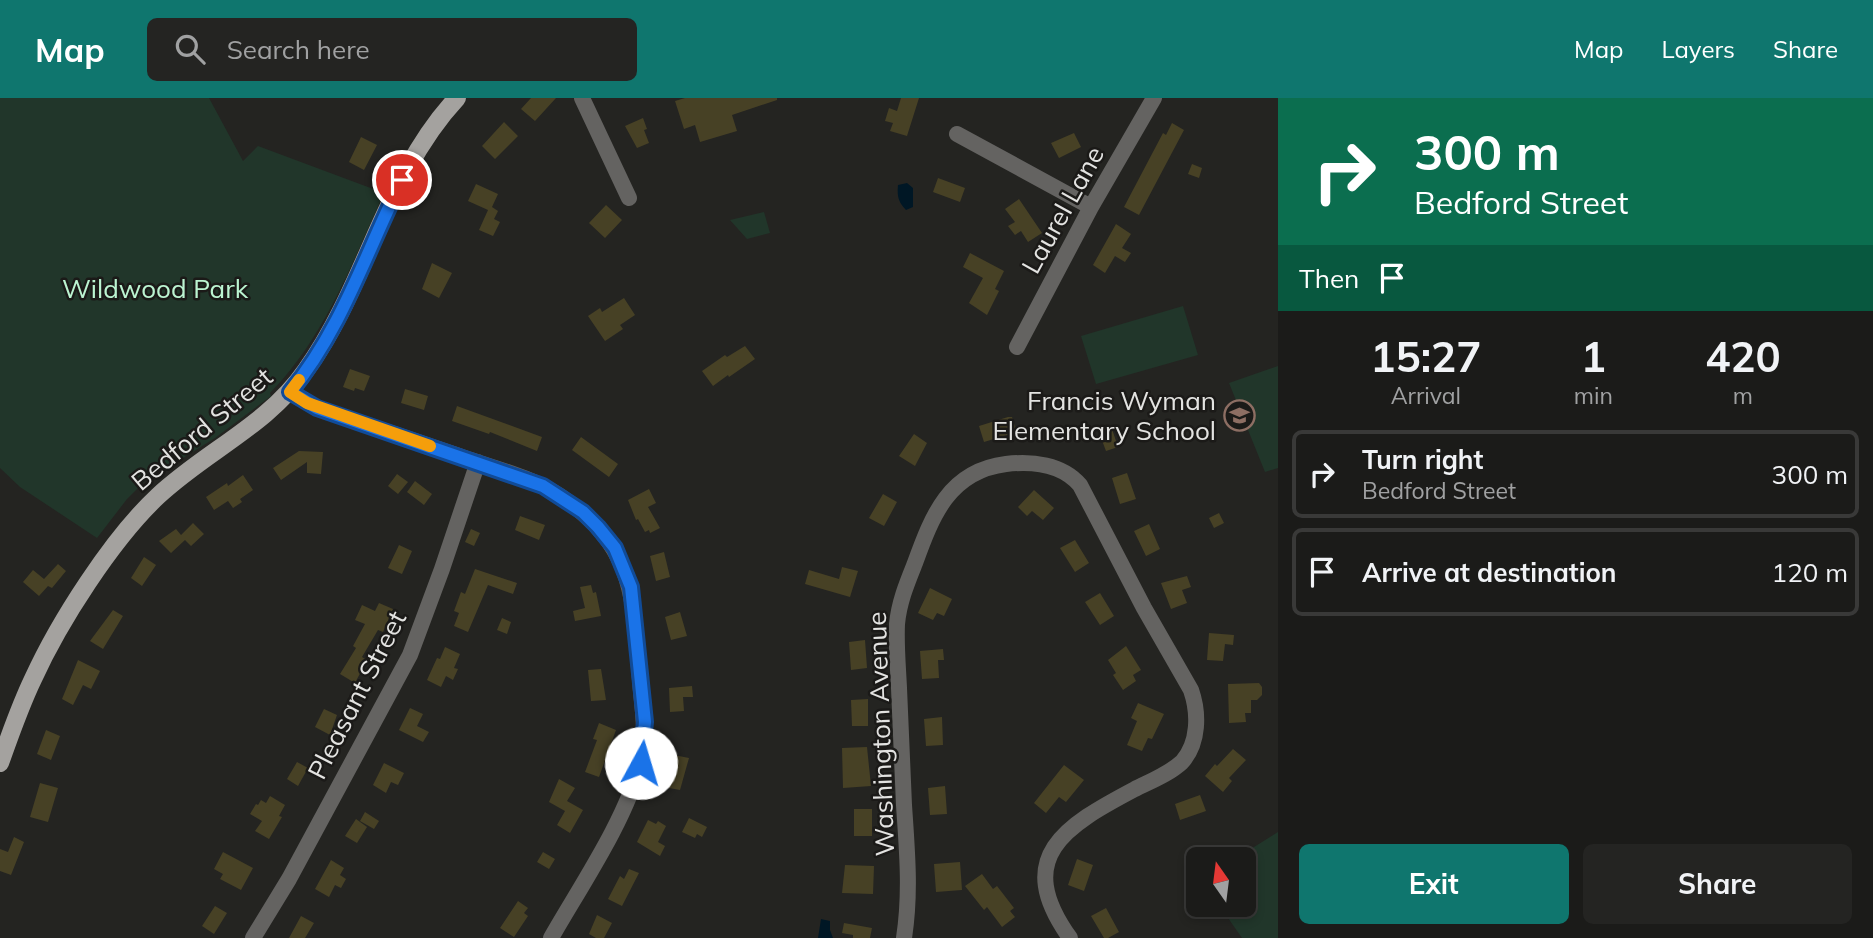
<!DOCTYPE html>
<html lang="en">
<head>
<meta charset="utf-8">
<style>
	:root { --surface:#1b1b19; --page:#242422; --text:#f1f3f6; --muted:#a0a1a2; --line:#393938; --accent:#0f766e }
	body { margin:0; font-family:Mulish,sans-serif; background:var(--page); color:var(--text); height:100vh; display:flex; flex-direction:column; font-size:26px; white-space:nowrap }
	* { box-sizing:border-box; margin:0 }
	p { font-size:23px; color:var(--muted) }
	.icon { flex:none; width:38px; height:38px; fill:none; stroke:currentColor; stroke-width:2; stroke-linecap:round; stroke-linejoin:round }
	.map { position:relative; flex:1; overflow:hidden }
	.panel { display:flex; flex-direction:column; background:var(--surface); width:595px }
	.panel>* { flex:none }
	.banner { background:#0b6e4f; color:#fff; overflow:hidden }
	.needle { width:46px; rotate:346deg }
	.buttons { position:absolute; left:1186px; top:749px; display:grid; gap:14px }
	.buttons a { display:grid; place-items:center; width:70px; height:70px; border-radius:10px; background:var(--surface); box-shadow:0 4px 10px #0003,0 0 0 2px var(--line); font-size:35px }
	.pin { position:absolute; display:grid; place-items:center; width:60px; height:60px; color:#fff; margin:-30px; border:4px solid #fff; border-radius:50%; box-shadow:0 2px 7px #0007 }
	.me { position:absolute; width:77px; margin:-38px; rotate:6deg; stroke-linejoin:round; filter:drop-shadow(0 0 5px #0008) }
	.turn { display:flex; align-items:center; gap:24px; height:147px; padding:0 21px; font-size:32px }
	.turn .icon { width:91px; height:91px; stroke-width:2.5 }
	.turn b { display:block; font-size:49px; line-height:60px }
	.then { display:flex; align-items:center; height:66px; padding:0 21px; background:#0003; gap:14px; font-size:26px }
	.eta { display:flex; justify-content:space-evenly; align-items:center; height:119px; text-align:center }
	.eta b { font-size:42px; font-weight:700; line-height:49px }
	.primary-button { display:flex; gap:14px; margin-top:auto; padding:14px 21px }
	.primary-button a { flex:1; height:80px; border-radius:10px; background:var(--accent); color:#fff; font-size:28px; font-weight:700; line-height:80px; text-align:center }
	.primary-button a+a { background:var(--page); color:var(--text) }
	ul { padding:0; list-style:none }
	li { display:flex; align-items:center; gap:21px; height:88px; margin:0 14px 10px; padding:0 7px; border:4px solid var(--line); border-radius:10px }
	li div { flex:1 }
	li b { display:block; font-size:26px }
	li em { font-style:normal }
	header { display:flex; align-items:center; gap:42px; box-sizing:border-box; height:98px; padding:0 35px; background:var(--accent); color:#fff }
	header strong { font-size:33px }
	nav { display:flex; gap:38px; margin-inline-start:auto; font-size:24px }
	.search { width:490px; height:63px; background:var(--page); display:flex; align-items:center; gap:18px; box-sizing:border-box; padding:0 24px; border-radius:10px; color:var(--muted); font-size:26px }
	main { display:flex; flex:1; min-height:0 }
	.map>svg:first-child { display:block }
</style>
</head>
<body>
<header>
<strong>Map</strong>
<div class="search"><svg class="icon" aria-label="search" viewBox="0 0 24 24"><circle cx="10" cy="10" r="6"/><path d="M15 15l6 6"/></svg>Search here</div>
<nav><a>Map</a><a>Layers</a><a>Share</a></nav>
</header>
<main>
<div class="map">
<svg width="1278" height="840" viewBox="0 0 1278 840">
	<rect width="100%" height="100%" fill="#242421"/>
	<path fill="#21362a" d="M0,0H209L243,63L258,48L384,95C352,165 325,239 270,295L271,298L215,340L167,370L154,374L127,401L97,440L20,389L0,370Z
		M764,114L770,135L747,141L730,122Z
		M1183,208L1198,257L1096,286L1081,238Z
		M1278,268V370L1265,374L1229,285Z
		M1278,734V840H1242L1219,807H1244V761H1235Z"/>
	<path fill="#001725" d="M907,85L913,90V109L906,112C898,104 897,98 898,87Z
		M821,821L830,823V832L833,840H818Z"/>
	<path fill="#474125" d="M531,0H556L535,23L521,11Z
		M685,0H777V2L732,17L737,33L700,44L695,27L684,31L675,3Z
		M901,0H919L907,38L890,33L893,25L885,23L889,10L897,13Z
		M643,20L647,31L644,32L649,45L637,50L625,28Z
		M504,24L518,38L495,61L482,48Z
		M1172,25L1184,32L1139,117L1124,109L1163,35L1166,37Z
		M1074,35L1081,49L1059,60L1051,45Z
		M361,39L377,47L364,72L349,64Z
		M1192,66L1202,70L1199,80L1188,76Z
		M938,80L965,90L960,104L933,94Z
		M476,86L498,96L492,109L498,113L494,121L500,124L493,138L479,132L488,112L468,103Z
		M1019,101L1042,135L1028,144L1021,133L1015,137L1008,128L1015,124L1005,111Z
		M606,107L622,122L605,140L589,125Z
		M1116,126L1131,136L1122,150L1131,155L1125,164L1115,158L1105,175L1093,167Z
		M970,155L1004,173L995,191L999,193L987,217L969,205L983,180L963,169Z
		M432,165L452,175L439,200L422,191Z
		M624,200L635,217L620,227L623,231L605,243L588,218L600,210L602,214Z
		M745,248L755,261L729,279L728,277L713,288L702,273L725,257L727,259Z
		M350,271L370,278L364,293L355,290L354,293L343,289Z
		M405,291L428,298L424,312L401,305Z
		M457,308L542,339L537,353L490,334L489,336L452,323Z
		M1008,319H1012L1017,334L984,344L979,328Z
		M1111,328L1118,349L1106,353L1098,332Z
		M914,336L927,345L915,368L899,358Z
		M581,339L618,366L609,379L572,352Z
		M299,353L323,354L321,376L307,375V364L281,382L273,370Z
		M1127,375L1136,401L1120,406L1112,380Z
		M397,376L408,384L398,396L388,388Z
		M243,377L253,392L240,401L242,404L233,410L228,403L214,412L206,399L227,385L228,388Z
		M415,383L432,396L424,407L407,394Z
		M649,391L656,405L648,409L660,430L650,435L649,432L645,434L638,421L636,422L628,402Z
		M1034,392L1054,410L1043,422L1032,413L1027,418L1018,409Z
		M883,396L897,404L884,428L869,420Z
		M1219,415L1224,425L1214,430L1209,420Z
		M520,418L545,427L539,442L515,432Z
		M193,425L204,436L191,448L185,442L171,455L159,443L176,431L181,437Z
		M1149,426L1160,451L1146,458L1134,433Z
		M471,431L480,435L474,448L465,444Z
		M1075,442L1089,465L1075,474L1060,450Z
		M399,447L412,453L402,476L388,470Z
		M664,454L670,479L656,483L650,458Z
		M144,459L156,467L142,488L131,480Z
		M58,466L66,473L52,490L48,488L39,498L23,484L33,472L44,481Z
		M842,469L858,473L850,499L805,486L809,472L839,481Z
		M475,471L517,485L513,496L488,487L468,534L454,528L459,515L454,513L461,494L465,496Z
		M1187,478L1191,489L1182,492L1187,505L1171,511L1161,485Z
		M591,487L593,495L596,494L601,518L575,523L573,513L585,510L580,489Z
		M930,490L952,501L944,518L937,515L933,522L918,515Z
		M1100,495L1114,518L1100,527L1085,504Z
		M379,505L393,511L383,534L378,532L362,559L367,562L355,585L340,576L356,550L353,548L365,526L355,522L362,507L375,513Z
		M113,512L123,518L103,551L90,543Z
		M680,514L687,538L671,542L665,519Z
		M502,520L511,524L507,536L497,532Z
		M1209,535L1234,537L1233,547L1225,546L1223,563L1207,562Z
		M865,542L867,570L851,572L849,544Z
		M1126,548L1141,572L1133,577L1136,583L1123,592L1113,577L1116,575L1108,562Z
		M445,549L460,556L454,570L458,571L453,582L446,578L441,589L427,582L437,560L440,561Z
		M943,551L944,562H938L939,580L922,581L920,553Z
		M78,562L100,573L91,591L83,587L73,607L62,601Z
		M601,571L606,602L591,603L588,572Z
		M1259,585L1262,589V597L1257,602H1251V615H1245L1246,624L1229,625L1228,586Z
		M692,588L693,599H683L684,613L670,614L669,590Z
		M868,601V628H852L851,602Z
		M1138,605L1164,616L1152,641L1148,640L1142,653L1127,647L1137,623L1131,620Z
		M410,610L423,616L417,628L429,634L423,644L399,632Z
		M324,611L337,617L330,637L315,629Z
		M942,619L943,647L926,648L924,621Z
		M599,625L616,632L599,679L585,674L597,642L593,641Z
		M46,632L60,638L51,662L37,656Z
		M867,649L871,688L843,690L842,650Z
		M1233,651L1246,662L1229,680L1232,683L1223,694L1205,678L1215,666L1217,668Z
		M674,657L689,660L680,692L669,690Z
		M297,664L308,670L298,688L287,681Z
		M384,665L404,675L398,687L391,684L386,695L373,687Z
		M1064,667L1084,682L1066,704L1059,699L1046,715L1034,705Z
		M559,681L575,690L567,703L583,712L570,735L557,727L565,713L549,704Z
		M40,685L58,690L48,724L30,719Z
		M945,688L947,716L930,717L928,690Z
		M1200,697L1206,713L1180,722L1175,706Z
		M270,698L285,707L279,718L282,719L269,741L255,733L262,723L250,716L256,706L258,707L261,702L266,705Z
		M854,711H872V738H854Z
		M365,714L379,723L374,731L360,723Z
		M689,720L707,729L702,739L697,736L695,740L682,734Z
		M356,721L367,729L357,745L345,738Z
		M648,722L656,726L658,723L666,728L658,744L665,748L660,758L637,744Z
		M14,739L24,744L11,777L0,773V751L8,754Z
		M223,754L253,770L241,792L220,781L223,776L214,771Z
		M543,754L555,761L549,771L537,764Z
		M1077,761L1093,767L1084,793L1068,787Z
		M331,762L344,770L340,777L346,781L341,790L335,787L329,799L315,791Z
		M960,764L962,792L936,794L934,766Z
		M845,767L874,768L873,796L842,795Z
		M629,771L639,775L622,808L608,801L620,778L624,781Z
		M982,776L993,791L997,788L1014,810L1010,813L1015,819L1002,829L987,809L984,812L965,788Z
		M518,803L528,810L524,815L528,818L514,839L500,830Z
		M215,808L227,815L214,836L202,828Z
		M1106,810L1119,834L1108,840H1104L1091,818Z
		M597,817L612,825L604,840H596L589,836Z
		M301,818L314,825L305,840H289Z
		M844,825L872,830L870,840H853V837L842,835Z"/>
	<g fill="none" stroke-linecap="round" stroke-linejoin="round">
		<path stroke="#646361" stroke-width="16" d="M582,0L629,100
			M957,36L1091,109
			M1017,249L1091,109L1154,0
			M290,294L317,310C366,326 414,343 462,359C496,371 531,379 560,398C636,448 633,501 640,582C642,610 648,638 640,666C626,722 580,789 551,840
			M253,840L289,781L410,557L442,471L478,364
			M904,840C911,795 907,752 904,707C902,668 901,629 899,590C898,569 896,547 897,526C899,504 907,485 915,465C932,418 949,373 1006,366C1032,363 1062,366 1080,387L1144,510L1191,592C1199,615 1199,645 1182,664C1169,676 1151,683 1135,691C1065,728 1012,759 1070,840"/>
		<path stroke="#a4a29f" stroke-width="18" d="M0,665C10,637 20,608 33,581C59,524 112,441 158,398C206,353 268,327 306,272C367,187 385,77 457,0"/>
	</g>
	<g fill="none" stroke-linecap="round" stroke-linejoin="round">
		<defs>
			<path id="route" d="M402,82C366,154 342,231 290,294L317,310L543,388L583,414L598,429L615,450L631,489L645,624L641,665"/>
		</defs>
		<use href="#route" stroke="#114b97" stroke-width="18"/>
		<use href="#route" stroke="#1a73e8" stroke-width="12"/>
		<path stroke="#f59e0b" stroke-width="12" d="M299,282L290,294L307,305L430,348"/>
	</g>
	<defs>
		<symbol id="school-ring" viewBox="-11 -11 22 22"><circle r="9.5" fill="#1b1a18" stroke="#8d6e63" stroke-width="1.5"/><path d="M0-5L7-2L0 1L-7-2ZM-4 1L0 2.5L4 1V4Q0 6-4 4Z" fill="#8d6e63"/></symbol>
	</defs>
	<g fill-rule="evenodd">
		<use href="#school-ring" x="1222" y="300" width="35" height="35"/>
	</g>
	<g text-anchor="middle" stroke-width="5" stroke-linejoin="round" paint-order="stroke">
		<g font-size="26" fill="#e3e3e1" stroke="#1b1a18">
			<text transform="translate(1063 112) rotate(-61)" y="9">Laurel Lane</text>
			<text transform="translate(202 331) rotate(-40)" y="9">Bedford Street</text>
			<text transform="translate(357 597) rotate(-63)" y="9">Pleasant Street</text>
			<text transform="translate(881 636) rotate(-92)" y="9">Washington Avenue</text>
		</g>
		<g font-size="26" fill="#bbf4d1" stroke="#1b1a18">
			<text x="155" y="200">Wildwood Park</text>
		</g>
		<g font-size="26" fill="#e3e3e1" stroke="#1b1a18" text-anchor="end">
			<text x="1216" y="312">Francis Wyman<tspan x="1216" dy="30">Elementary School</tspan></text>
		</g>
	</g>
</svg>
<div class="buttons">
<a><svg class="needle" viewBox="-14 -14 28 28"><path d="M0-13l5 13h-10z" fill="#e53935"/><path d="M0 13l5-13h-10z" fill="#a0a1a2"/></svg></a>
</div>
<div class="pin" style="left:402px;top:82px;background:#d93025"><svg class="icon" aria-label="arrive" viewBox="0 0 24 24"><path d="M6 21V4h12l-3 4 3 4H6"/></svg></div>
<svg class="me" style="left:641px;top:665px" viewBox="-20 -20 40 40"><circle r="19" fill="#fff"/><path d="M0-13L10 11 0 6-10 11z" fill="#1a73e8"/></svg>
</div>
<section class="panel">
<div class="banner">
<div class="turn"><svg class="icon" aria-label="right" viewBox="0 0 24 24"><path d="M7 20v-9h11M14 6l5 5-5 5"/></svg><div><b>300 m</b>Bedford Street</div></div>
<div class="then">Then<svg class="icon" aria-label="arrive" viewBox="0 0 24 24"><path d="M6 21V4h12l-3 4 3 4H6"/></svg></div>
</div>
<div class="eta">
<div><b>15:27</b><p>Arrival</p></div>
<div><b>1</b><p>min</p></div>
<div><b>420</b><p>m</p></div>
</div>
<ul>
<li><svg class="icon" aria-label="right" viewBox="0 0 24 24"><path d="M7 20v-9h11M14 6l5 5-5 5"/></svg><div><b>Turn right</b><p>Bedford Street</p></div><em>300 m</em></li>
<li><svg class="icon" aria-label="arrive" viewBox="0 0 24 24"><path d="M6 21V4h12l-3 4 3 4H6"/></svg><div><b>Arrive at destination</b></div><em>120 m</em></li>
</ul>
<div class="primary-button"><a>Exit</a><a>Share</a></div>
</section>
</main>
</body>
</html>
